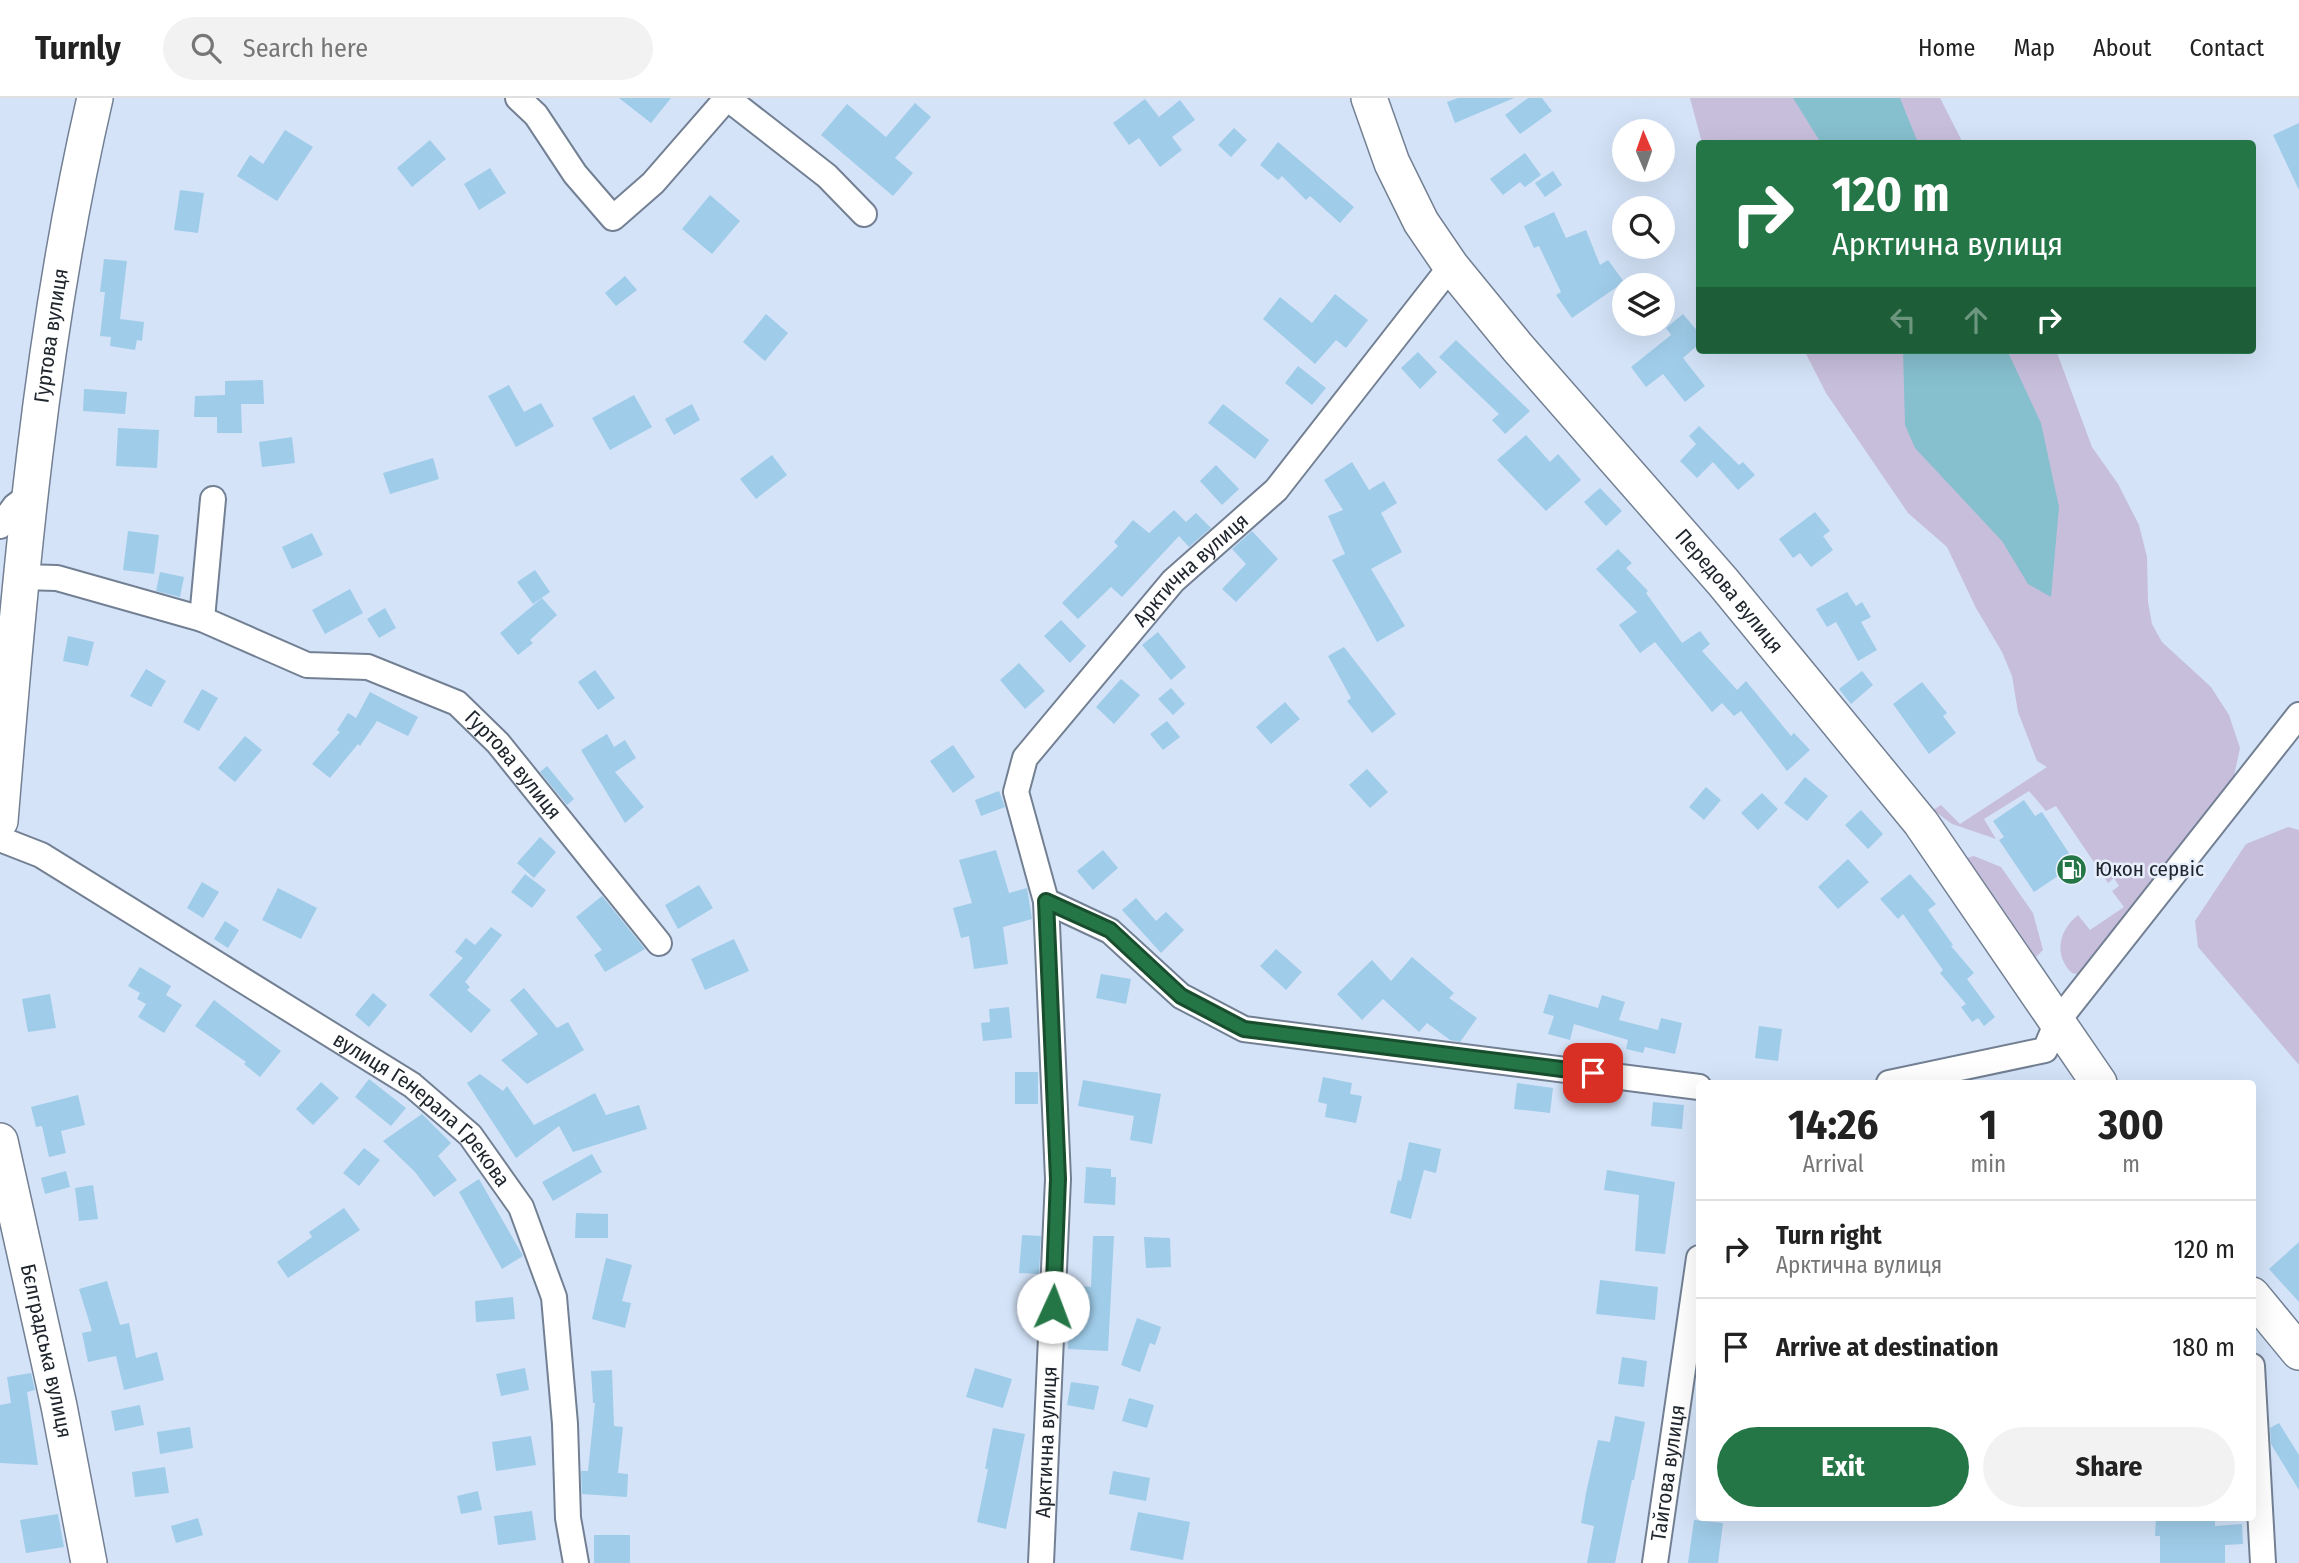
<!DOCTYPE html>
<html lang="en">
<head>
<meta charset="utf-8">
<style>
	:root { --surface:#fff; --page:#f2f2f2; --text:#222; --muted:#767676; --line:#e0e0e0; --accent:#257647 }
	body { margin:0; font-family:"Fira Sans Condensed",sans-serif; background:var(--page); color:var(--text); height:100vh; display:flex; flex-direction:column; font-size:26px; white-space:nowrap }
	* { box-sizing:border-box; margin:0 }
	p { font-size:23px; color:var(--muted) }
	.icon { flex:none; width:38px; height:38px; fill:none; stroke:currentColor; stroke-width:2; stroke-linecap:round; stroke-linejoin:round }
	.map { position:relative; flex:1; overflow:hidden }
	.details { position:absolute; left:1696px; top:982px; width:560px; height:441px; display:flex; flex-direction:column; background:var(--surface); border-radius:7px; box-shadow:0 7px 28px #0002 }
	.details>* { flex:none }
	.banner { position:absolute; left:1696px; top:42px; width:560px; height:214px; border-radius:7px; box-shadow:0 7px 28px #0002; background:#257647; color:#fff; overflow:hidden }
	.needle { width:46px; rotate:358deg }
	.buttons { position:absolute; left:1612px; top:21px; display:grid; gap:14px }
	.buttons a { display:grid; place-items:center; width:63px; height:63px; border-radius:50%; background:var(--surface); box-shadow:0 7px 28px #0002; font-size:35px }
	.pin { position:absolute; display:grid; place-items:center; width:60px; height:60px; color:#fff; margin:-30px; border-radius:14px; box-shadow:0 4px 10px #0006 }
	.me { position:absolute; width:77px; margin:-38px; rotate:2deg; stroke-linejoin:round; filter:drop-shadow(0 0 5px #0008) }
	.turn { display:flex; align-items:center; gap:24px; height:147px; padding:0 21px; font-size:32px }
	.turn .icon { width:91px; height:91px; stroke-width:2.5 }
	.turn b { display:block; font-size:49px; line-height:60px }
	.lanes { display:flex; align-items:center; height:66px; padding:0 21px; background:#0003; justify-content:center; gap:35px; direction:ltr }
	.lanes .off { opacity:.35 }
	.eta { display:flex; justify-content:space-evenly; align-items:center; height:119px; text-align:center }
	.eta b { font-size:42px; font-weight:700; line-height:49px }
	.cta { display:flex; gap:14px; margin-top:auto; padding:14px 21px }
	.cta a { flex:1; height:80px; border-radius:42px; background:var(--accent); color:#fff; font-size:28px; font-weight:700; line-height:80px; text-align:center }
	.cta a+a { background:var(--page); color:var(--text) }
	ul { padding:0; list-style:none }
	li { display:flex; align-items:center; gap:21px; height:98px; padding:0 21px; border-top:2px solid var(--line) }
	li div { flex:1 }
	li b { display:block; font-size:26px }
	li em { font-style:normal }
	header { display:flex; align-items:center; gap:42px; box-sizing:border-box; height:98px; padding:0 35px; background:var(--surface); border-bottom:2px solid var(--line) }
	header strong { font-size:33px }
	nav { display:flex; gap:38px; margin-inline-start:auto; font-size:24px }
	.search { width:490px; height:63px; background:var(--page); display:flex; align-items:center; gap:18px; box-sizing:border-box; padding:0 24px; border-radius:38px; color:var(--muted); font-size:26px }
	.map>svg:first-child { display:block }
</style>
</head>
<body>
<header>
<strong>Turnly</strong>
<div class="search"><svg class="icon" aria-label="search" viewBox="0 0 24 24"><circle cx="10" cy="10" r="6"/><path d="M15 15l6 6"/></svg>Search here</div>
<nav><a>Home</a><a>Map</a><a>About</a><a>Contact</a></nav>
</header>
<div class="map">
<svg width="2299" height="1465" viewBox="0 0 2299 1465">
	<rect width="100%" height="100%" fill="#d4e3f8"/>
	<path fill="#c7bedc" d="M1690,0H1940L1963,45H1702Z
		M1804,252H2056L2092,349L2118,386L2139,427L2147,459L2148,504L2152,526L2162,544L2211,589L2229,617L2240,650L2233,683L2086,878L2072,875C2053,857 2059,832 2078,817L2090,832L2124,809L2112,793L2119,788L2114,780L2108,785L2056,708L2046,713L2029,693L1984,721L1996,741L1952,726L1933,712L1941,707L1960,726L2047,669L2037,663L2018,614L2012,578L2002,554L1976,510L1947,449L1908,415L1826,295Z
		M2288,729L2299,732V967L2198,849L2195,823L2246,746Z
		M1974,758L2001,769L2033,815L2043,852L2035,860L1966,760Z"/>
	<path fill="#86bfce" d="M1793,0H1900L1918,45H1821Z
		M1903,252H2007L2041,325L2059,409L2051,499L2028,486L2002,443L1915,350L1905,327Z"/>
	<path fill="#9fcce9" d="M619,0H671L651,25Z
		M1458,0H1514L1455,25L1447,4Z
		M1528,0H1542L1552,13L1520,36L1505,17Z
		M1145,1L1159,19L1180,2L1195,22L1172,39L1182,52L1160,69L1139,40L1129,47L1113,25Z
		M915,5L931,19L895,60L913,75L893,98L821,37L847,6L886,39Z
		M2299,25V92L2273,37Z
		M1234,30L1247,42L1231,59L1218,47Z
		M285,32L313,49L277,103L237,78L250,57L263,66Z
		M430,42L446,61L412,89L397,70Z
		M1278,44L1354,109L1340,125L1310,98L1306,102L1282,78L1278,82L1260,67Z
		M1525,55L1541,77L1525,89L1520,84L1503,97L1490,81Z
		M490,70L506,95L479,112L464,86Z
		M1553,73L1562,87L1545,99L1535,85Z
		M180,92L204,95L198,135L174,132Z
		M710,97L740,123L712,156L682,131Z
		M1554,114L1566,140L1586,132L1600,167L1608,162L1624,184L1572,220L1556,197L1561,194L1539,148L1534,150L1524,128Z
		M104,161L127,163L120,221L144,224L142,243L137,242L135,252L110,248L111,239L100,238L105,194H100Z
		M625,178L637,192L616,208L605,195Z
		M1335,196L1368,222L1346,250L1336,242L1315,266L1263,221L1280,199L1312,225Z
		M766,216L788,235L765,263L743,244Z
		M1683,216L1699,235V246L1683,260L1705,288L1685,304L1663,276L1646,289L1631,269L1671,237L1666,230Z
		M1456,242L1530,313L1505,336L1492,322L1499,316L1439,259Z
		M1418,254L1437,274L1420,291L1401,270Z
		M1298,268L1326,290L1312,307L1285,285Z
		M263,282L264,306H241L242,335H217V319H194L195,298L225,297V283Z
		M509,287L524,314L541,305L554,328L516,349L488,298Z
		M84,291L127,294L125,316L83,313Z
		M634,297L652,329L610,352L592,320Z
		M692,306L700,322L674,337L665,321Z
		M1223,306L1269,342L1255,361L1208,325Z
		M1699,328L1739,367L1743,364L1755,377L1738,392L1713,364L1697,380L1680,363L1696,346L1689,338Z
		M118,330L159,332L157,370L116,368Z
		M1526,337L1550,364L1558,356L1581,382L1546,413L1497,362Z
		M292,339L295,365L262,369L259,344Z
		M772,357L787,377L756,401L740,381Z
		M433,360L439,381L390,396L383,375Z
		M1352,364L1369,392L1384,383L1397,405L1381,415L1402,454L1371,471L1405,528L1377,544L1332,462L1345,456L1328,418L1343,412L1324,382Z
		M1216,367L1239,391L1222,407L1200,383Z
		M1600,390L1622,413L1606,428L1584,404Z
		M1174,412L1186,424L1196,415L1211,430L1189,449L1179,438L1122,499L1111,489L1078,521L1062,505L1118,448L1114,444L1133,422L1149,435Z
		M1815,414L1830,433L1823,438L1833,452L1811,469L1800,455L1793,460L1779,441Z
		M128,433L159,437L154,476L123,472Z
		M1252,433L1278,461L1236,504L1222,491L1246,466L1232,451Z
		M312,435L323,457L292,471L282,449Z
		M1618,451L1632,465L1626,470L1648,493L1646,495L1682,545L1700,533L1710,546L1702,553L1737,592L1746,583L1791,638L1794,635L1810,652L1787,673L1741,613L1734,618L1722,605L1712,614L1655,544L1640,555L1619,527L1637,514L1596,471Z
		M535,472L550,494L533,506L517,484Z
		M160,474L184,479L180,499L156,493Z
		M350,491L363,515L325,536L312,512Z
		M1847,494L1856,508L1862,504L1871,519L1861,524L1877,552L1858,563L1836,524L1827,529L1816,511Z
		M542,500L557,517L530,542L533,545L518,557L500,535Z
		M385,510L396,530L379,540L367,521Z
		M1061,522L1086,548L1070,565L1044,538Z
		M1158,534L1186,569L1171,582L1142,547Z
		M68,538L94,544L88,568L63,563Z
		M1344,549L1396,616L1372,635L1347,603L1351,600L1328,558Z
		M1019,565L1045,593L1025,611L1000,582Z
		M146,571L166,583L151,609L130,598Z
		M595,572L615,600L598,612L578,584Z
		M1862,573L1873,587L1851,606L1839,591Z
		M1121,581L1140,597L1114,626L1096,609Z
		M1922,584L1947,615L1943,618L1956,635L1929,656L1893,606Z
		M1171,590L1185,606L1173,617L1158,601Z
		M202,591L218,600L199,633L183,624Z
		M370,594L418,619L408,638L377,623L360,648L358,646L330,680L312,666L340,634L337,632L348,615L356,620Z
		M1285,604L1300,621L1271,646L1256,629Z
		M1167,623L1180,639L1163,652L1150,636Z
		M607,636L614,649L625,642L636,660L615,674L644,709L625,725L581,652Z
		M245,638L262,652L235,684L218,670Z
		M953,647L975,679L953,695L930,663Z
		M547,668L574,701L567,707L540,674Z
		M1367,671L1388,694L1370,710L1349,687Z
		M1805,679L1828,698L1807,723L1784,705Z
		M1706,689L1721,702L1704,722L1689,709Z
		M999,693L1005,709L981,718L975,702Z
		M1762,695L1778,711L1758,732L1741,715Z
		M2024,702L2035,718L2042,714L2076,766L2034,794L1999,742L2004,739L1993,723Z
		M1861,712L1883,736L1868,751L1845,727Z
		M540,739L556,754L534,780L517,765Z
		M996,752L1009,795L1027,790L1032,821L1003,829L1008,866L974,871L969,838L961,840L953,810L972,805L959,762Z
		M1103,752L1118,770L1093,792L1077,773Z
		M1848,761L1869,784L1838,811L1818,789Z
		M525,776L546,792L532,810L511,794Z
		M1910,776L1936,806L1928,812L1953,847L1951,848L1974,875L1967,881L1995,919L1984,928L1978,920L1972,924L1961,909L1966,906L1940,875L1943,872L1903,816L1898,821L1880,801Z
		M202,784L219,794L203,820L187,810Z
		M699,787L713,810L678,831L665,807Z
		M278,790L317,810L301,841L262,822Z
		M602,798L645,851L605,874L594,857L602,852L576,819Z
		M1136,800L1156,823L1166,814L1184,832L1161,855L1122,812Z
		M225,823L239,832L228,850L214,841Z
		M491,829L502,837L465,884L470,889L467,892L491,912L471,935L429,897L463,860L455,854L466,840L475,847Z
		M734,841L749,873L705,892L691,861Z
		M1276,851L1302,874L1286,892L1260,868Z
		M1412,859L1454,895L1449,900L1477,920L1460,944L1450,942L1427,925L1419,934L1383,901L1362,922L1337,896L1372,862L1391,883Z
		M140,869L171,888L166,897L182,907L164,935L138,919L146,906L137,901L140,895L128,888Z
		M1101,876L1131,881L1126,906L1096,900Z
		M524,890L557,930L568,924L584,952L527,986L501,962L538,936L510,902Z
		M373,895L387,907L369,929L355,917Z
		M50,896L56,930L28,934L22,901Z
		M1549,896L1598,910L1602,897L1625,904L1619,922L1658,932L1661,920L1682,925L1675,956L1645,949L1643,955L1626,951L1628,942L1574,926L1570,942L1548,936L1554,918L1543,915Z
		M214,902L281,953L260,979L244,966L246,964L195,928Z
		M1009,909L1012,940L983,943L981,925L990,924L989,911Z
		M1759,928L1782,931L1778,963L1755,960Z
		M1015,974H1038V1006H1015Z
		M480,976L503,993L507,988L534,1027L595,995L606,1017L639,1007L647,1031L573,1054L559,1028L516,1060L467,985Z
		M1323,979L1352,985L1350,996L1362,998L1356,1025L1325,1019L1327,1006L1318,1004Z
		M369,981L406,1010L391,1028L355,999Z
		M1083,982L1161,996L1152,1046L1130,1042L1134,1018L1078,1008Z
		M321,984L339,1000L313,1027L296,1011Z
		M1517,985L1553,990L1550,1015L1514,1011Z
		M78,997L85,1027L61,1033L66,1055L49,1059L42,1028L36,1029L31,1009Z
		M1653,1004L1684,1007L1682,1031L1651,1028Z
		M422,1016L451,1045L438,1058L457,1082L434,1099L415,1074L383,1043Z
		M1409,1044L1441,1051L1436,1075L1424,1072L1411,1121L1390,1115L1398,1082L1401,1083Z
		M364,1050L380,1062L359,1088L343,1075Z
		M592,1056L602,1074L553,1103L542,1084Z
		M1086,1069L1111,1071V1079H1116L1115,1107L1084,1105Z
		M1607,1072L1675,1084L1665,1156L1635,1153L1639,1097L1604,1092Z
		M66,1073L70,1089L45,1096L41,1080Z
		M479,1081L523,1158L502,1171L459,1094Z
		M93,1087L98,1121L79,1123L75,1090Z
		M344,1110L360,1132L288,1180L277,1164L312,1139L309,1134Z
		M576,1115L608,1116V1140H575Z
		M1022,1137L1041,1138L1039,1176L1019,1175Z
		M1093,1138H1114L1108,1253L1068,1251L1069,1227L1077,1228L1078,1188L1091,1189Z
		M1144,1139L1170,1140L1171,1169L1146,1170Z
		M2299,1144V1204L2269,1171Z
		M606,1160L632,1167L622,1203L631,1205L625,1230L592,1221Z
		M1600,1182L1658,1189L1655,1222L1596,1216Z
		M107,1183L120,1227L129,1225L136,1260L157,1254L164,1282L124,1292L116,1258L88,1264L82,1235L92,1233L79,1191Z
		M513,1199L515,1221L476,1224L475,1203Z
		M1137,1220L1161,1229L1155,1247L1150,1245L1140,1274L1121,1267Z
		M1622,1259L1647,1263L1644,1289L1618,1286Z
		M525,1270L529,1292L501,1298L496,1276Z
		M975,1270L1012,1281L1003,1310L966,1299Z
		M612,1272L614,1328L623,1329L618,1375L628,1376L627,1399L582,1396L581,1373H588L595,1305H593L591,1273Z
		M31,1275L35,1292L27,1294L38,1367L0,1365V1307L11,1305L7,1279Z
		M1071,1284L1099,1288L1094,1312L1067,1307Z
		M1129,1300L1154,1307L1147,1330L1122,1323Z
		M140,1307L144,1327L115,1333L111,1313Z
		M1615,1318L1645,1324L1634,1382H1632L1615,1465H1587L1594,1428L1581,1425L1586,1395L1598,1342L1610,1344Z
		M2279,1325L2299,1357V1392L2271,1346L2270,1330Z
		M190,1329L193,1350L160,1356L157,1334Z
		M993,1330L1025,1336L1006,1431L977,1424L988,1371H985Z
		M531,1338L536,1367L496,1373L492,1344Z
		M165,1369L169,1395L135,1399L132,1374Z
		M1113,1373L1150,1380L1146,1403L1109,1396Z
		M478,1393L482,1412L461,1416L457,1398Z
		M532,1413L536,1442L498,1447L494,1418Z
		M1138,1414L1190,1424L1183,1462L1130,1452Z
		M58,1416L64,1449L26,1455L20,1422Z
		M2156,1419H2215V1428L2242,1426L2243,1446L2225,1447V1465H2160V1438H2155Z
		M198,1420L203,1437L176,1445L171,1428Z
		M1694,1422L1723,1425L1718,1465H1688Z
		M594,1437H630V1465H594Z"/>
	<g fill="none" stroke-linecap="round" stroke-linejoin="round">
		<defs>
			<g id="street">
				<path d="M518,0L536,17L575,76L613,120L653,85L727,0"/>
				<path d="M727,0L827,78L864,116"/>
				<path d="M0,428L15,408L31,396"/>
				<path id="s1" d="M22,479L57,480L202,521L307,567L368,569L457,605L498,645L659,845"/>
				<path d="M202,521L213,401"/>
				<path id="s2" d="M0,741L41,757L412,987L470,1037L521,1109L554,1199L565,1326L568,1420L576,1465"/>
				<path d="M1046,803L1110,833L1181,898L1244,931L1699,989"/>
				<path d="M1889,985L2045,952L2057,924L2299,617"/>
				<path d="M2252,1268L2263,1465"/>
				<path id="s3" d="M1041,1465L1058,1081L1046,803L1016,694L1025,660L1173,483L1276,392L1451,168"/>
				<path id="s4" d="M1655,1465L1699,1160"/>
			</g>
			<g id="secondary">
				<path id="s5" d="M1369,0L1392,65L1421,124L1451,168L1518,250L1723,484L1921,725L2099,985"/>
				<path id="s6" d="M0,723C20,481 40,237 95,0"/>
				<path id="s7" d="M0,1043L59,1308L89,1465"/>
				<path d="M2252,1197L2299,1254"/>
			</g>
		</defs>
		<use href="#street" stroke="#738093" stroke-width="28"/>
		<use href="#secondary" stroke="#738093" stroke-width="38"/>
		<use href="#street" stroke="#fff" stroke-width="24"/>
		<use href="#secondary" stroke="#fff" stroke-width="35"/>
	</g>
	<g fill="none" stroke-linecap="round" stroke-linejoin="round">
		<defs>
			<path id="route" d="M1053,1209L1058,1081L1046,803L1110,832L1181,898L1244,931L1593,975"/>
		</defs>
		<use href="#route" stroke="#184d2e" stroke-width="18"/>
		<use href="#route" stroke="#257647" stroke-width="12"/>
	</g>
	<defs>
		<symbol id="fuel-disc" viewBox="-11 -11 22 22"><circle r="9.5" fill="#257647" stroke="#e7effc"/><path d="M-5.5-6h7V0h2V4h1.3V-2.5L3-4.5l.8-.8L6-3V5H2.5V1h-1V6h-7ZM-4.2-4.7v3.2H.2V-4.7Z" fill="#fff"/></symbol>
	</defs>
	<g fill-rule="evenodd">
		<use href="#fuel-disc" x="2054" y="754" width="35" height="35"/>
	</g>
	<g text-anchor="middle" stroke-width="5" stroke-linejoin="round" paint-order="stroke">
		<g font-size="21" fill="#20262d" stroke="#e7effc">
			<text dy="7" stroke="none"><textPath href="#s6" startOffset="488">Гуртова вулиця</textPath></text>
			<text dy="7" stroke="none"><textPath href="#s3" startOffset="1062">Арктична вулиця</textPath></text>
			<text dy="7" stroke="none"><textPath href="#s5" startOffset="616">Передова вулиця</textPath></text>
			<text dy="7" stroke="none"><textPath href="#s1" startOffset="541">Гуртова вулиця</textPath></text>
			<text dy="7" stroke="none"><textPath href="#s2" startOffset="504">вулиця Генерала Грекова</textPath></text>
			<text dy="7" stroke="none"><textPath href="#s7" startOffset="215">Бєлградська вулиця</textPath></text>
			<text dy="7" stroke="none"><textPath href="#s3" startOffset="121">Арктична вулиця</textPath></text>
			<text dy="7" stroke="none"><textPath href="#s4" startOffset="91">Тайгова вулиця</textPath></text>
		</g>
		<g font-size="21" fill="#20262d" stroke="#e7effc" text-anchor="start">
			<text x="2095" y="778">Юкон сервіс</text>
		</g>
	</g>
</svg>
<div class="buttons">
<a><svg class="needle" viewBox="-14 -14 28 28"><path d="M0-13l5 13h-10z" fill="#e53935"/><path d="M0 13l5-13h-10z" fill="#767676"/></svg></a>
<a><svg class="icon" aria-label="search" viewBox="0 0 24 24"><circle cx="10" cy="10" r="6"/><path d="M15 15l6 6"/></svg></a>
<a><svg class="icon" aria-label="layers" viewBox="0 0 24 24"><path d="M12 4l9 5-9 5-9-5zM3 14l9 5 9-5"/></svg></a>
</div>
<div class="pin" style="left:1593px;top:975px;background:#d93025"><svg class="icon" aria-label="arrive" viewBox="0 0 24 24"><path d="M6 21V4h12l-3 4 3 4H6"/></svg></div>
<svg class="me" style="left:1053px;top:1209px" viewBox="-20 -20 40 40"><circle r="19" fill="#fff"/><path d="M0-13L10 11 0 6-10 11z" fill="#257647"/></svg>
<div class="banner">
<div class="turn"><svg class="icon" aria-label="right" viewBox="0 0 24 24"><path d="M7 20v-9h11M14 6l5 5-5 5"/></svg><div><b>120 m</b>Арктична вулиця</div></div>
<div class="lanes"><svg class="icon off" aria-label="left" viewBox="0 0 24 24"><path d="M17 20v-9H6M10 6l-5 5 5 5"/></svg><svg class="icon off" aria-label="ahead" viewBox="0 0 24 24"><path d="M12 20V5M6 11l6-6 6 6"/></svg><svg class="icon" aria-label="right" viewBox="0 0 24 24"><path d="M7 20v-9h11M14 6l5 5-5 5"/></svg></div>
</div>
<section class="details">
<div class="eta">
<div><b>14:26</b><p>Arrival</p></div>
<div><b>1</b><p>min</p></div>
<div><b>300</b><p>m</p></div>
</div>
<ul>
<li><svg class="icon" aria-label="right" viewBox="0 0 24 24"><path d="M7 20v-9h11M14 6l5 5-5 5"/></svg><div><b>Turn right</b><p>Арктична вулиця</p></div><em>120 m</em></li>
<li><svg class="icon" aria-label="arrive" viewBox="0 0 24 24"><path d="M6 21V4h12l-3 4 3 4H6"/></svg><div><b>Arrive at destination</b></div><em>180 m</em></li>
</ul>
<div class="cta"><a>Exit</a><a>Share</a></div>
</section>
</div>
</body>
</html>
